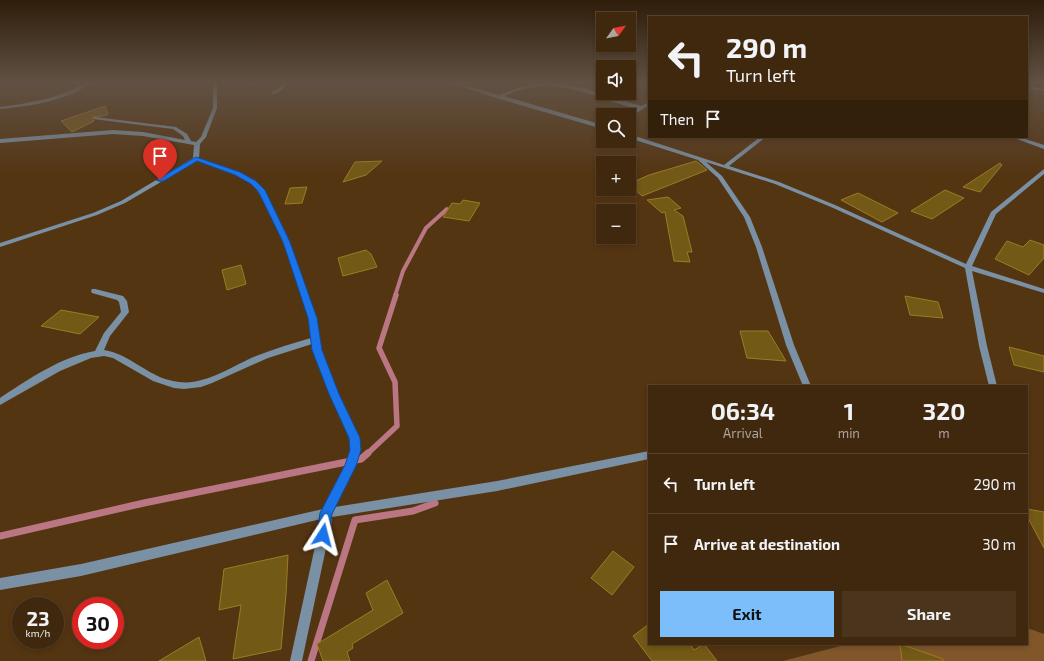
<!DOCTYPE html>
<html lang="en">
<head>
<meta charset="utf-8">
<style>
	:root { --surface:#3f280e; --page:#4a341c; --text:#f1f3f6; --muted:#ada69e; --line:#58442e; --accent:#7cbef9 }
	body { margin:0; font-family:"Exo 2",sans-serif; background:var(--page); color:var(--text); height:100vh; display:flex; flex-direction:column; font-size:15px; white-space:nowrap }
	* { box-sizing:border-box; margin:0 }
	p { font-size:13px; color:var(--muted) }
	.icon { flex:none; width:22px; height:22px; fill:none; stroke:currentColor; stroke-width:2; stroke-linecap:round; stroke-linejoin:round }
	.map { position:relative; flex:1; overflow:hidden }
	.drawer { position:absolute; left:648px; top:385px; width:380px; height:260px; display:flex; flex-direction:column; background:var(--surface); border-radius:0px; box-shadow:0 2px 6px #0003,0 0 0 1px var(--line) }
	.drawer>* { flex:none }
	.hud { position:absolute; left:648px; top:16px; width:380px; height:122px; border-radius:0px; box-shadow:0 2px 6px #0003,0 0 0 1px var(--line); background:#3f280e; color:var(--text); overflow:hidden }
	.needle { width:26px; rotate:57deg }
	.tools { position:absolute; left:596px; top:12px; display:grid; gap:8px }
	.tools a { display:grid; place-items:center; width:40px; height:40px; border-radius:0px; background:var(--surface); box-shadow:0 2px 6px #0003,0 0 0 1px var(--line); font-size:20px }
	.speed { position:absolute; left:12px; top:597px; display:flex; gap:8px; font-size:20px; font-weight:700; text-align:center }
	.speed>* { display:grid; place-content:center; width:52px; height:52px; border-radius:50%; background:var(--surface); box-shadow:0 2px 6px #0003,0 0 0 1px var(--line); line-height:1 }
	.speed small { font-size:10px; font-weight:400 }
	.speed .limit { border:6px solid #d22; background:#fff; color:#111 }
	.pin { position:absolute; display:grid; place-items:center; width:34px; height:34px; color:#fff; margin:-41px -17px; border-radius:50% 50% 50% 0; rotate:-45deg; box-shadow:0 0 4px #0007 }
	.pin .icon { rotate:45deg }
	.me { position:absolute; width:44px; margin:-22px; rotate:9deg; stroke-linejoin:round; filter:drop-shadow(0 0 3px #0008) }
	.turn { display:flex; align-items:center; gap:14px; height:84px; padding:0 12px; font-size:18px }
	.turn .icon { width:52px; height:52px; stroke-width:2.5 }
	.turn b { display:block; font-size:28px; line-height:34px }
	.then { display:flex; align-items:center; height:38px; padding:0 12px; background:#0003; gap:8px; font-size:15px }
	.eta { display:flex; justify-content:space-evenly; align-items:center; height:68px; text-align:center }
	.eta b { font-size:24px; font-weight:700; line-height:28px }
	.button { display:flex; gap:8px; margin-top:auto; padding:8px 12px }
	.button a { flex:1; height:46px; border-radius:0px; background:var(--accent); color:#111; font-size:16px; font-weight:700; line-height:46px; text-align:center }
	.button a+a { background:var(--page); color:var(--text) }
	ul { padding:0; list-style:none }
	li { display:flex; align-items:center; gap:12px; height:60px; padding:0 12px; border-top:1px solid var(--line) }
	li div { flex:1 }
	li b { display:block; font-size:15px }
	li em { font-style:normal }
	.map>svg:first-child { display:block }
</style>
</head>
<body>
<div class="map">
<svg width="1044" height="661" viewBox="0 0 1044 661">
	<rect width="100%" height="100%" fill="#543512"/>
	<path fill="#81572a" d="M1027,628L1044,634V661H783L848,644H1027Z"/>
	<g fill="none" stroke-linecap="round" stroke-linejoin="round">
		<path stroke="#bb7684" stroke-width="4" d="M395,296L403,271L426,228L447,209"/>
		<path stroke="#bb7684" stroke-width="5.5" d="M367,454L397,426L395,382L379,348L396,295"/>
		<path stroke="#bb7684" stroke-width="7" d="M0,536L144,503L361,459L368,453
			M311,661L355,520L413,511L435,503"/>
	</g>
	<path fill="#735916" stroke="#9d7b24" d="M105,106L108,114L103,116L92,117V120L94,121L72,132L61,121Z
		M382,161L366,175L343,182L355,162Z
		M696,161L707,170L642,196L629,184L649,175Z
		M1000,163L1002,165L980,192L963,187Z
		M307,187L302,203L285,204L290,188Z
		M945,190L964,198L932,219L911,211Z
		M858,193L898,213L882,222L841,200Z
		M668,197L681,208L674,210L683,216L692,252H687L690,262L674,261L665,212L662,213L647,200Z
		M463,200L480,203L469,221L443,217L452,203L460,204Z
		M1030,240L1044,245V258L1029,275L995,259L1007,241L1023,247Z
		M366,250L371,254L377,267L343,276L338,258Z
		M241,265L246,284L227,290L222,270Z
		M905,296L938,302L943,318L910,315Z
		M61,310L99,317L80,334L41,326Z
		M740,331H768L786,361L747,358Z
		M1009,347L1044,356V372L1014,365Z
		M1027,509L1044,512V548L1027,516Z
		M613,551L634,567L612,595L591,578Z
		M288,555L286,594L281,649L233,659L241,605L219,610L224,569Z
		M387,580L403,613L352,644L353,648L347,652L350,661H323L317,644L373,610L366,593Z
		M649,624V644H690L694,650L704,644L717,661H652L633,636Z
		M199,637L206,661H159Z
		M900,644L943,659V661H902Z"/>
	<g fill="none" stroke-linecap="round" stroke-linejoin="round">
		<path fill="#7a90a4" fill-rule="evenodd" d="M86,83H90C66,102 29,106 0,109V107C30,103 59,98 86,83Z
			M213,83H217V108L206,137L200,144L199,158L239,172L255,181L264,190L289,242L317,318L321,350L338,394L360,438V450L355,466L335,507L497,481L649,451V459L497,491L332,517V520L302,661H290L321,519L81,576L0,590V578L81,564L323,509L345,465L350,450V438L330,394L313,350L312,344L268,358L212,383L201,387L184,389L174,388L153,381L113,358L104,356L91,358L60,371L0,405V398C27,380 62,356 95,351L104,333L121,312L119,302L117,300L92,293L91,291L92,289H95L123,296L127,301L129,312L110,336L104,350C130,354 147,376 173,381C202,388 230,367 256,356C274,349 293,343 311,338C311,331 311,324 309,317C302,292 269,196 250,183C235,172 214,167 197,161L125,203L97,215L0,247V243L93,213L121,201L193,158L194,145L143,136L113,134L0,143V139L113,130L143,132L185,140L183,136L173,129L93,119V118L95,117L176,127L187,134L191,141L196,142L201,137L213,108Z
			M283,83H287C284,88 280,94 272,94V92L279,88Z
			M452,83H457L499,95L526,85L540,83H554L584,88L641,106L649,102V105L629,118V115L638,109C588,97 556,72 504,96L603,125V129L496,98Z
			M1027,86L1044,89V91L1027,88Z
			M629,134L724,165L760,137H766L729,166L779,182L835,205L966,264L991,212L1044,169V174L996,214L972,266L1044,289V293L972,271L987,346L997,386H989L979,346L965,268L831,207L775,184L706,162L722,176L750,217L762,247L794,345L811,386H803L786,345L756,247L744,217L718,178L698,160L629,138Z
			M1011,137H1019L1044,145V149Z"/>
	</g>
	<linearGradient id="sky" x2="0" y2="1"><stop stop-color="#2e1d0a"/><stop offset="0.47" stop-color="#615144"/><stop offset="1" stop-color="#615144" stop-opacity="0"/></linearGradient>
	<rect width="1044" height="175" fill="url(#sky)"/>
	<path fill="#1a73e8" stroke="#114b97" d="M196,157L240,172L256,181L265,190L290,242L317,318L322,350L339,394L360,438L361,450L356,466L332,514L328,539L323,541L319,539L317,535L320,513L345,465L350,450L349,438L329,394L312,350L308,318L283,242L258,191L251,184L235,175L197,161L162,182L156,180Z"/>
</svg>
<div class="tools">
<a><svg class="needle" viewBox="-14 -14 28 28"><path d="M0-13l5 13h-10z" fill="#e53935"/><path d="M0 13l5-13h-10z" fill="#ada69e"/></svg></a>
<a><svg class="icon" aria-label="sound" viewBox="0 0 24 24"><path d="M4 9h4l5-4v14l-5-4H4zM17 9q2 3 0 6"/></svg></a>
<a><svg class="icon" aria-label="search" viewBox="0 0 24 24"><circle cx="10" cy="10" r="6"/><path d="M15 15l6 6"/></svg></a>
<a>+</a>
<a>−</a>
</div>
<div class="speed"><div>23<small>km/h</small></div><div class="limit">30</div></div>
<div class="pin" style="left:160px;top:180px;background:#d93025"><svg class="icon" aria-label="arrive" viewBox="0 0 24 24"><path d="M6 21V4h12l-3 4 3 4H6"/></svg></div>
<svg class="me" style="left:323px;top:535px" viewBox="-20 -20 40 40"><path d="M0-17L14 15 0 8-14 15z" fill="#1a73e8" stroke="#fff" stroke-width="4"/></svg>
<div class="hud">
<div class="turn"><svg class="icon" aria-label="left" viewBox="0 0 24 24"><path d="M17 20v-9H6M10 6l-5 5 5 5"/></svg><div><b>290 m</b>Turn left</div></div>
<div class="then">Then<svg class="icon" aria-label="arrive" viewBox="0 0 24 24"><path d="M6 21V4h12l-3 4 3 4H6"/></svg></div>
</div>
<section class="drawer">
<div class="eta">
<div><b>06:34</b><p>Arrival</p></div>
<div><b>1</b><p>min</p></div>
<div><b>320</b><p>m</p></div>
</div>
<ul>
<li><svg class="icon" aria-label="left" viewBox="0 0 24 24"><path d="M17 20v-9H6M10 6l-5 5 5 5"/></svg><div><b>Turn left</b></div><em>290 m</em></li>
<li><svg class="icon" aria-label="arrive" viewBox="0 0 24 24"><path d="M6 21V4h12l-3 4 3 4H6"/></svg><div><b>Arrive at destination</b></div><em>30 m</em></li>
</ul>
<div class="button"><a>Exit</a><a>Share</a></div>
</section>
</div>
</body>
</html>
